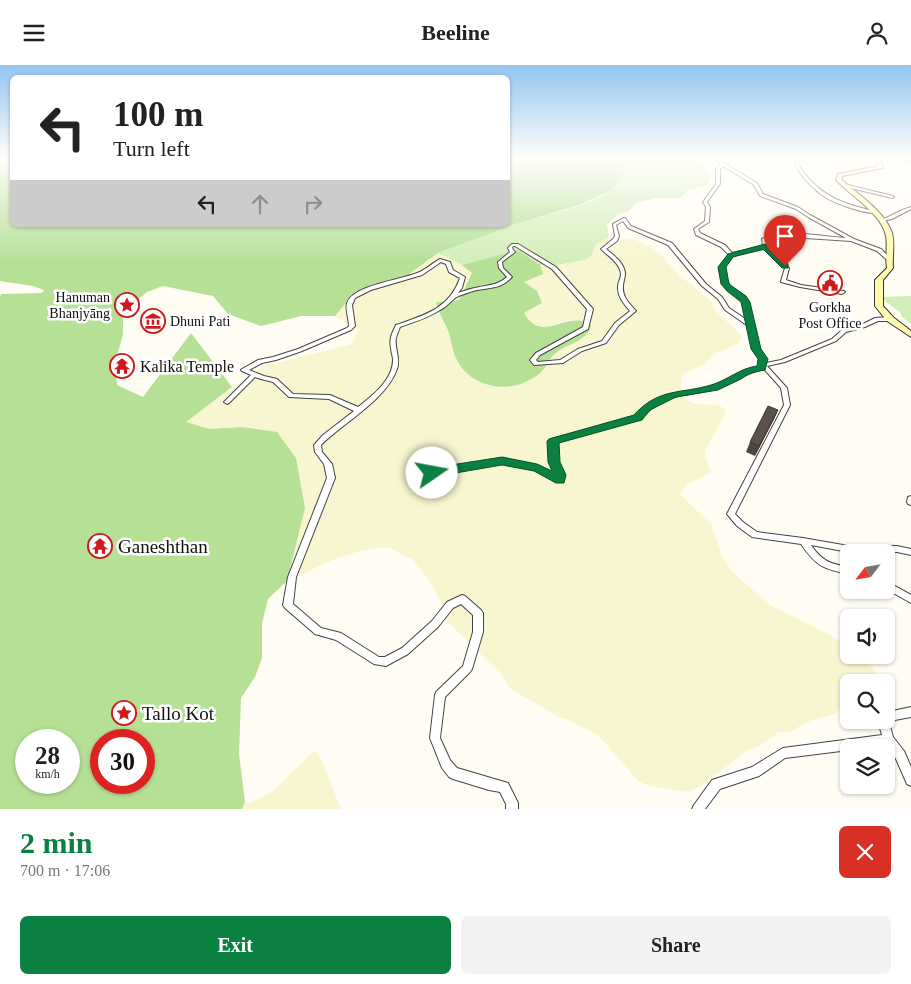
<!DOCTYPE html>
<html lang="en">
<head>
<meta charset="utf-8">
<style>
	:root { --surface:#fff; --page:#f2f2f2; --text:#222; --muted:#767676; --accent:#0b8043 }
	body { margin:0; font-family:"Times New Roman",serif; background:var(--page); color:var(--text); height:100vh; display:flex; flex-direction:column; font-size:19px; white-space:nowrap }
	* { box-sizing:border-box; margin:0 }
	p { font-size:16px; color:var(--muted) }
	.icon { flex:none; width:28px; height:28px; fill:none; stroke:currentColor; stroke-width:2; stroke-linecap:round; stroke-linejoin:round }
	.map { position:relative; height:744px; overflow:hidden }
	.side { display:flex; flex-direction:column; background:var(--surface); flex:1 }
	.side>* { flex:none }
	.top-card { position:absolute; left:10px; top:10px; width:500px; height:152px; border-radius:8px; box-shadow:0 1px 4px #0004; background:#fff; color:var(--text); overflow:hidden }
	.needle { width:32px; rotate:239deg }
	.fabs { position:absolute; left:840px; top:479px; display:grid; gap:10px }
	.fabs a { display:grid; place-items:center; width:55px; height:55px; border-radius:8px; background:var(--surface); box-shadow:0 1px 4px #0004; font-size:25px }
	.speed { position:absolute; left:15px; top:664px; display:flex; gap:10px; font-size:25px; font-weight:700; text-align:center }
	.speed>* { display:grid; place-content:center; width:65px; height:65px; border-radius:50%; background:var(--surface); box-shadow:0 1px 4px #0004; line-height:1 }
	.speed small { font-size:12px; font-weight:400 }
	.speed .limit { border:8px solid #d22; background:#fff; color:#111 }
	.pin { position:absolute; display:grid; place-items:center; width:42px; height:42px; color:#fff; margin:-51px -21px; border-radius:50% 50% 50% 0; rotate:-45deg; box-shadow:0 0 5px #0007 }
	.pin .icon { rotate:45deg }
	.me { position:absolute; width:55px; margin:-28px; rotate:78deg; stroke-linejoin:round; filter:drop-shadow(0 0 4px #0008) }
	.turn { display:flex; align-items:center; gap:18px; height:105px; padding:0 20px; font-size:22px }
	.turn .icon { width:65px; height:65px; stroke-width:2.5 }
	.turn b { display:block; font-size:35px; line-height:42px }
	.lanes { display:flex; align-items:center; height:48px; padding:0 20px; background:#0003; justify-content:center; gap:25px; direction:ltr }
	.lanes .off { opacity:.35 }
	.round { display:grid; place-items:center; flex:none; width:52px; height:52px; border-radius:8px; background:var(--page) }
	.overview { display:flex; align-items:center; justify-content:space-between; height:85px; padding:0 20px }
	h1 { font-size:30px; font-weight:600; line-height:38px; color:var(--accent) }
	.button { display:flex; gap:10px; margin-top:auto; padding:10px 20px }
	.button a { flex:1; height:58px; border-radius:8px; background:var(--accent); color:#fff; font-size:20px; font-weight:600; line-height:58px; text-align:center }
	.button a+a { background:var(--page); color:var(--text) }
	header { display:flex; justify-content:space-between; align-items:center; height:65px; padding:0 20px; background:var(--surface); font-size:22px; font-weight:600 }
	.map>svg:first-child { display:block }
</style>
</head>
<body>
<header><svg class="icon" aria-label="menu" viewBox="0 0 24 24"><path d="M4 6h16M4 12h16M4 18h16"/></svg>Beeline<svg class="icon" aria-label="person" viewBox="0 0 24 24"><circle cx="12" cy="8" r="4"/><path d="M4 21q1-7 8-7t8 7"/></svg></header>
<div class="map">
<svg width="911" height="744" viewBox="0 0 911 744">
	<rect width="100%" height="100%" fill="#fffdf3"/>
	<path fill="#f8f6d0" d="M609,173L632,174L649,180L661,190L678,209L711,236L716,246L742,271L738,278L723,286L717,287L704,299L683,309L681,315V324L685,334L694,339L718,340L727,345L705,386V391L711,407L686,420L680,429L712,460L722,491L733,508L772,541L831,570L849,583V590H857L875,605L876,616L874,617L849,618V637L834,649L812,655L789,667H779L760,681L748,685L701,721L689,727L649,721L638,716L599,671L566,654L559,652L509,623L501,609L448,557L434,523L413,495L388,482L364,485L337,493L287,516L305,443L300,425L242,362L209,364L185,357L263,301L352,279L357,265L335,251L356,226L402,214L438,188L462,200L472,208L459,235L436,237L447,262L456,294L484,318L501,323L510,322L532,313L544,305L555,288L566,281L585,256L570,255L543,263L535,261L530,258L524,248L540,240L537,226L524,217L525,215L542,210L540,200H557L584,195L591,190L596,179Z
		M314,686L319,689L341,744H242L245,737L250,738L272,727Z"/>
	<path fill="#d2eeb8" d="M625,94H697L705,98L711,112L707,120L688,125L680,133H657L640,137L635,139L629,146L619,149L607,159L609,173L596,179L591,191L584,195L557,200H540L518,185L462,200L438,188C466,178 493,165 522,157C550,148 584,143 609,126C618,121 628,104 625,94Z
		M911,231V259L902,252L901,248L880,232Z"/>
	<path fill="#b5e096" fill-rule="evenodd" d="M0,94H12V160H508V94H625L627,98L621,114L611,125L579,140L512,160L438,188L402,214L356,226L335,251H301L261,261L228,249L213,231L163,221L147,227L123,248V269L115,298L117,320L143,332L191,268L232,322L186,357L209,364L242,362L277,367L296,393L305,443L287,516L268,534L262,558V593L255,612L241,633L239,689L245,737L242,744H0V233L1,229L42,228L44,225L33,221L0,216ZM26,675H69V718H26ZM101,675H144V718H101Z
		M518,185L540,200L543,209L524,217L537,226L542,238L524,248C543,281 566,243 591,260C589,275 568,279 557,287C550,292 548,299 543,305C540,309 535,312 531,314C508,329 472,322 458,297C451,286 452,272 446,261C442,253 438,246 436,237L459,235L472,208L462,200Z"/>
	<g fill="none" stroke-linecap="round" stroke-linejoin="round">
		<defs>
			<path id="street" d="M714,94H717L757,118L763,129L798,142L810,150L854,174L881,184L890,193L886,194L877,186L851,176L790,172L770,173L766,176L767,182L789,203L786,215L801,220L844,226L845,227L842,229L800,222L781,217V216L785,203L764,184L733,191L724,202L727,215L730,221L743,231L748,237L759,284L766,294V298L781,295L832,274L842,265L861,260L875,253L890,252L893,254L890,256H878L865,262L846,267L836,276L785,297L767,301L787,323L790,340L735,449L743,457L757,467L803,473L843,480L897,481L911,484V490L897,487L843,486L811,480C822,496 830,499 849,502V509C823,504 816,501 801,479L752,472L737,461L727,449L784,340L781,323L764,304C746,308 734,317 717,323C698,330 675,328 658,339C651,343 646,349 640,354L557,377L558,397L564,410L563,417H557L535,405L502,398L431,410L428,409L427,407L428,405L431,404L502,394L540,401L556,410L550,397V376L551,374L636,352C641,346 646,340 653,336C671,325 694,328 713,321C729,315 742,305 759,302L760,294L753,284L748,261L725,245L718,234L702,221L668,180L628,163L623,156L616,160L619,171L617,176L606,184C613,190 625,198 625,209C625,213 623,217 623,221C622,232 629,238 636,246L619,260L606,278L582,286L563,298L534,300L530,295L536,288L583,262L587,244L552,204L515,181H513L512,183L515,187L502,197L503,203L512,212C500,225 489,222 473,226C468,228 459,230 455,233C450,237 446,242 440,245C428,253 414,257 400,262C399,265 397,269 396,273C394,283 401,293 397,304C387,334 343,358 321,380L322,387L332,399L335,413L296,512L293,539L321,563L341,568L379,592H385L402,583L432,556L447,537L462,530L465,531L481,545L483,548V567L472,604L470,607L445,632L440,673L450,695L457,703L508,718L518,738V744H506V739L500,727L489,725L453,714L449,712L442,703L430,673L435,630L436,627L463,601L473,567V550L461,539L453,543L438,562L408,589L386,601L374,599L336,575L315,569L285,543L283,540L288,512L327,413L324,399L315,387L314,380L323,370L354,346L329,334L289,332L273,317L261,314L255,312L229,338L227,339L224,337L251,310L242,306L241,305L242,304L258,295L273,292L298,284L347,263L349,261C349,254 345,244 347,238C353,220 401,215 417,208C426,205 432,198 440,194L450,197L453,205L465,212L462,223L458,228C464,226 469,224 475,223C487,220 497,221 507,212L499,203L498,197L510,187L508,183L512,179H518L556,202L593,244L588,264L540,290L536,295L538,297L560,295L578,284L602,276L615,258L630,246C624,239 617,231 618,221C618,217 621,213 621,209C620,198 608,191 601,184L613,174L615,171L613,159L624,153H625L631,161L672,178L706,219L722,232L729,243L747,255L742,237L739,233L728,225L725,222L722,215L720,202L729,190L721,182L696,170L694,164L705,156L706,142L703,137L716,119V104L721,99ZM723,101L754,120L760,131L796,144L808,152L846,173C824,172 782,163 762,174L763,181L732,188L725,180L700,168L698,164L709,157L710,142L707,137L720,119V104ZM441,197L446,199L449,207L460,213C449,244 425,250 396,260C392,268 389,274 391,283C391,287 393,291 393,295C393,315 372,331 358,342L330,330L293,329L277,314L264,311L249,305L262,298L276,295L302,286L351,265L355,261L352,240L355,233L371,225L422,210Z
				M802,94H806L798,97C800,104 805,109 809,114C829,135 847,139 873,146V148C860,147 836,139 825,132C814,125 797,108 795,96Z
				M844,119L893,131L894,132L892,133L843,121L842,120Z
				M911,142V144L892,154L883,156L881,155C891,151 900,145 911,142Z
				M911,431V440L908,439L907,437L908,432Z
				M886,516L911,530V538L886,524Z
				M911,642V652L895,655L890,661L893,672L904,686L911,702V721L907,719L896,694L887,681L872,682H849V685L785,693L759,711L720,724L705,744H692L694,740L712,715L752,702L783,683L882,670L879,660L881,655H886V650L888,647Z"/>
			<path id="secondary" d="M876,94H880L883,103L842,111V115C858,130 885,146 892,168C895,179 892,192 893,203L883,215V241L893,252L911,266V272L887,256L875,241V215L887,203C885,192 888,181 886,171C882,149 851,131 836,115L838,109L878,101Z
				M899,94L911,95V97L899,95Z"/>
		</defs>
		<use href="#street" stroke="#434343" stroke-width="2"/>
		<use href="#secondary" stroke="#323232" stroke-width="2"/>
		<use href="#street" fill="#fff" fill-rule="evenodd"/>
		<use href="#secondary" fill="#fff9ae" fill-rule="evenodd"/>
	</g>
	<path fill="#4d4640" d="M778,345L774,354L755,391L746,387L750,377Z"/>
	<path fill="#3f3934" d="M778,345L774,354L755,391L759,381Z"/>
	<path fill="#5a514b" stroke="#3f3934" d="M768,341L778,345L759,381L750,377Z"/>
	<linearGradient id="sky" x2="0" y2="1"><stop stop-color="#93c5f0"/><stop offset="0.47" stop-color="#fffefa"/><stop offset="1" stop-color="#fffefa" stop-opacity="0"/></linearGradient>
	<rect width="911" height="198" fill="url(#sky)"/>
	<path fill="#0b8043" stroke="#07532c" d="M765,179L788,199V203H782L763,184L733,192L726,202L729,219L746,231L750,237L761,284L768,294L765,305L750,308L741,314L718,325L676,332L650,345L642,355L559,378L560,397L566,410L564,418H556L534,406L502,400L432,412L427,410L425,408L427,405L432,403L502,392L537,399L552,406L548,397L547,376L549,374L634,350C658,323 680,329 711,320C728,315 740,303 757,301L758,294L751,284L741,237L727,226L721,219L718,202L728,189Z"/>
	<defs>
		<symbol id="civic-ring" viewBox="-11 -11 22 22"><circle r="9.5" fill="#fff" stroke="#ce1a1d" stroke-width="1.5"/><path d="M-.6-6.5H3V-4.5H.6V-3L4-1V1h2V6H-6V1h2V-1L-.6-3ZM-1.2 2.5V6h2.4V2.5Z" fill="#ce1a1d"/></symbol>
		<symbol id="sight-ring" viewBox="-11 -11 22 22"><circle r="9.5" fill="#fff" stroke="#ce1a1d" stroke-width="1.5"/><path d="M0-6L1.8-2.2L6-1.7L2.9 1.2L3.7 5.4L0 3.3L-3.7 5.4L-2.9 1.2L-6-1.7L-1.8-2.2Z" fill="#ce1a1d"/></symbol>
		<symbol id="museum-ring" viewBox="-11 -11 22 22"><circle r="9.5" fill="#fff" stroke="#ce1a1d" stroke-width="1.5"/><path d="M0-6L6-3V-2H-6V-3ZM-5-1h2V3h-2ZM-1-1h2V3h-2ZM3-1h2V3H3ZM-6 4H6V6H-6Z" fill="#ce1a1d"/></symbol>
		<symbol id="temple-ring" viewBox="-11 -11 22 22"><circle r="9.5" fill="#fff" stroke="#ce1a1d" stroke-width="1.5"/><path d="M0-6L5-2H3V0L6.5 2.5H4V6H1.5V3h-3V6H-4V2.5H-6.5L-3 0V-2H-5Z" fill="#ce1a1d"/></symbol>
	</defs>
	<g fill-rule="evenodd">
		<use href="#civic-ring" x="816" y="204" width="28" height="28"/>
		<use href="#sight-ring" x="113" y="226" width="28" height="28"/>
		<use href="#museum-ring" x="139" y="242" width="28" height="28"/>
		<use href="#temple-ring" x="108" y="287" width="28" height="28"/>
		<use href="#temple-ring" x="86" y="467" width="28" height="28"/>
		<use href="#sight-ring" x="110" y="634" width="28" height="28"/>
	</g>
	<g text-anchor="middle" stroke-width="5" stroke-linejoin="round" paint-order="stroke">
		<g font-size="14" fill="#101010" stroke="#fff" text-anchor="end">
			<text x="110" y="237">Hanuman<tspan x="110" dy="16">Bhanjyāng</tspan></text>
			<text x="830" y="247" text-anchor="middle">Gorkha<tspan x="830" dy="16">Post Office</tspan></text>
			<text x="170" y="261" text-anchor="start">Dhuni Pati</text>
		</g>
		<g font-size="16" fill="#101010" stroke="#fff" text-anchor="start">
			<text x="140" y="307">Kalika Temple</text>
		</g>
		<g font-size="19" fill="#101010" stroke="#fff" text-anchor="start">
			<text x="118" y="488">Ganeshthan</text>
			<text x="142" y="655">Tallo Kot</text>
		</g>
	</g>
</svg>
<div class="fabs">
<a><svg class="needle" viewBox="-14 -14 28 28"><path d="M0-13l5 13h-10z" fill="#e53935"/><path d="M0 13l5-13h-10z" fill="#767676"/></svg></a>
<a><svg class="icon" aria-label="sound" viewBox="0 0 24 24"><path d="M4 9h4l5-4v14l-5-4H4zM17 9q2 3 0 6"/></svg></a>
<a><svg class="icon" aria-label="search" viewBox="0 0 24 24"><circle cx="10" cy="10" r="6"/><path d="M15 15l6 6"/></svg></a>
<a><svg class="icon" aria-label="layers" viewBox="0 0 24 24"><path d="M12 4l9 5-9 5-9-5zM3 14l9 5 9-5"/></svg></a>
</div>
<div class="speed"><div>28<small>km/h</small></div><div class="limit">30</div></div>
<div class="pin" style="left:785px;top:201px;background:#d93025"><svg class="icon" aria-label="arrive" viewBox="0 0 24 24"><path d="M6 21V4h12l-3 4 3 4H6"/></svg></div>
<svg class="me" style="left:432px;top:408px" viewBox="-20 -20 40 40"><circle r="19" fill="#fff"/><path d="M0-13L10 11 0 6-10 11z" fill="#0b8043"/></svg>
<div class="top-card">
<div class="turn"><svg class="icon" aria-label="left" viewBox="0 0 24 24"><path d="M17 20v-9H6M10 6l-5 5 5 5"/></svg><div><b>100 m</b>Turn left</div></div>
<div class="lanes"><svg class="icon" aria-label="left" viewBox="0 0 24 24"><path d="M17 20v-9H6M10 6l-5 5 5 5"/></svg><svg class="icon off" aria-label="ahead" viewBox="0 0 24 24"><path d="M12 20V5M6 11l6-6 6 6"/></svg><svg class="icon off" aria-label="right" viewBox="0 0 24 24"><path d="M7 20v-9h11M14 6l5 5-5 5"/></svg></div>
</div>
</div>
<section class="side">
<div class="overview"><div><h1>2 min</h1><p>700 m · 17:06</p></div><a class="round" style="background:#d93025;color:#fff"><svg class="icon" aria-label="close" viewBox="0 0 24 24"><path d="M6 6l12 12M18 6L6 18"/></svg></a></div>
<div class="button"><a>Exit</a><a>Share</a></div>
</section>
</body>
</html>
